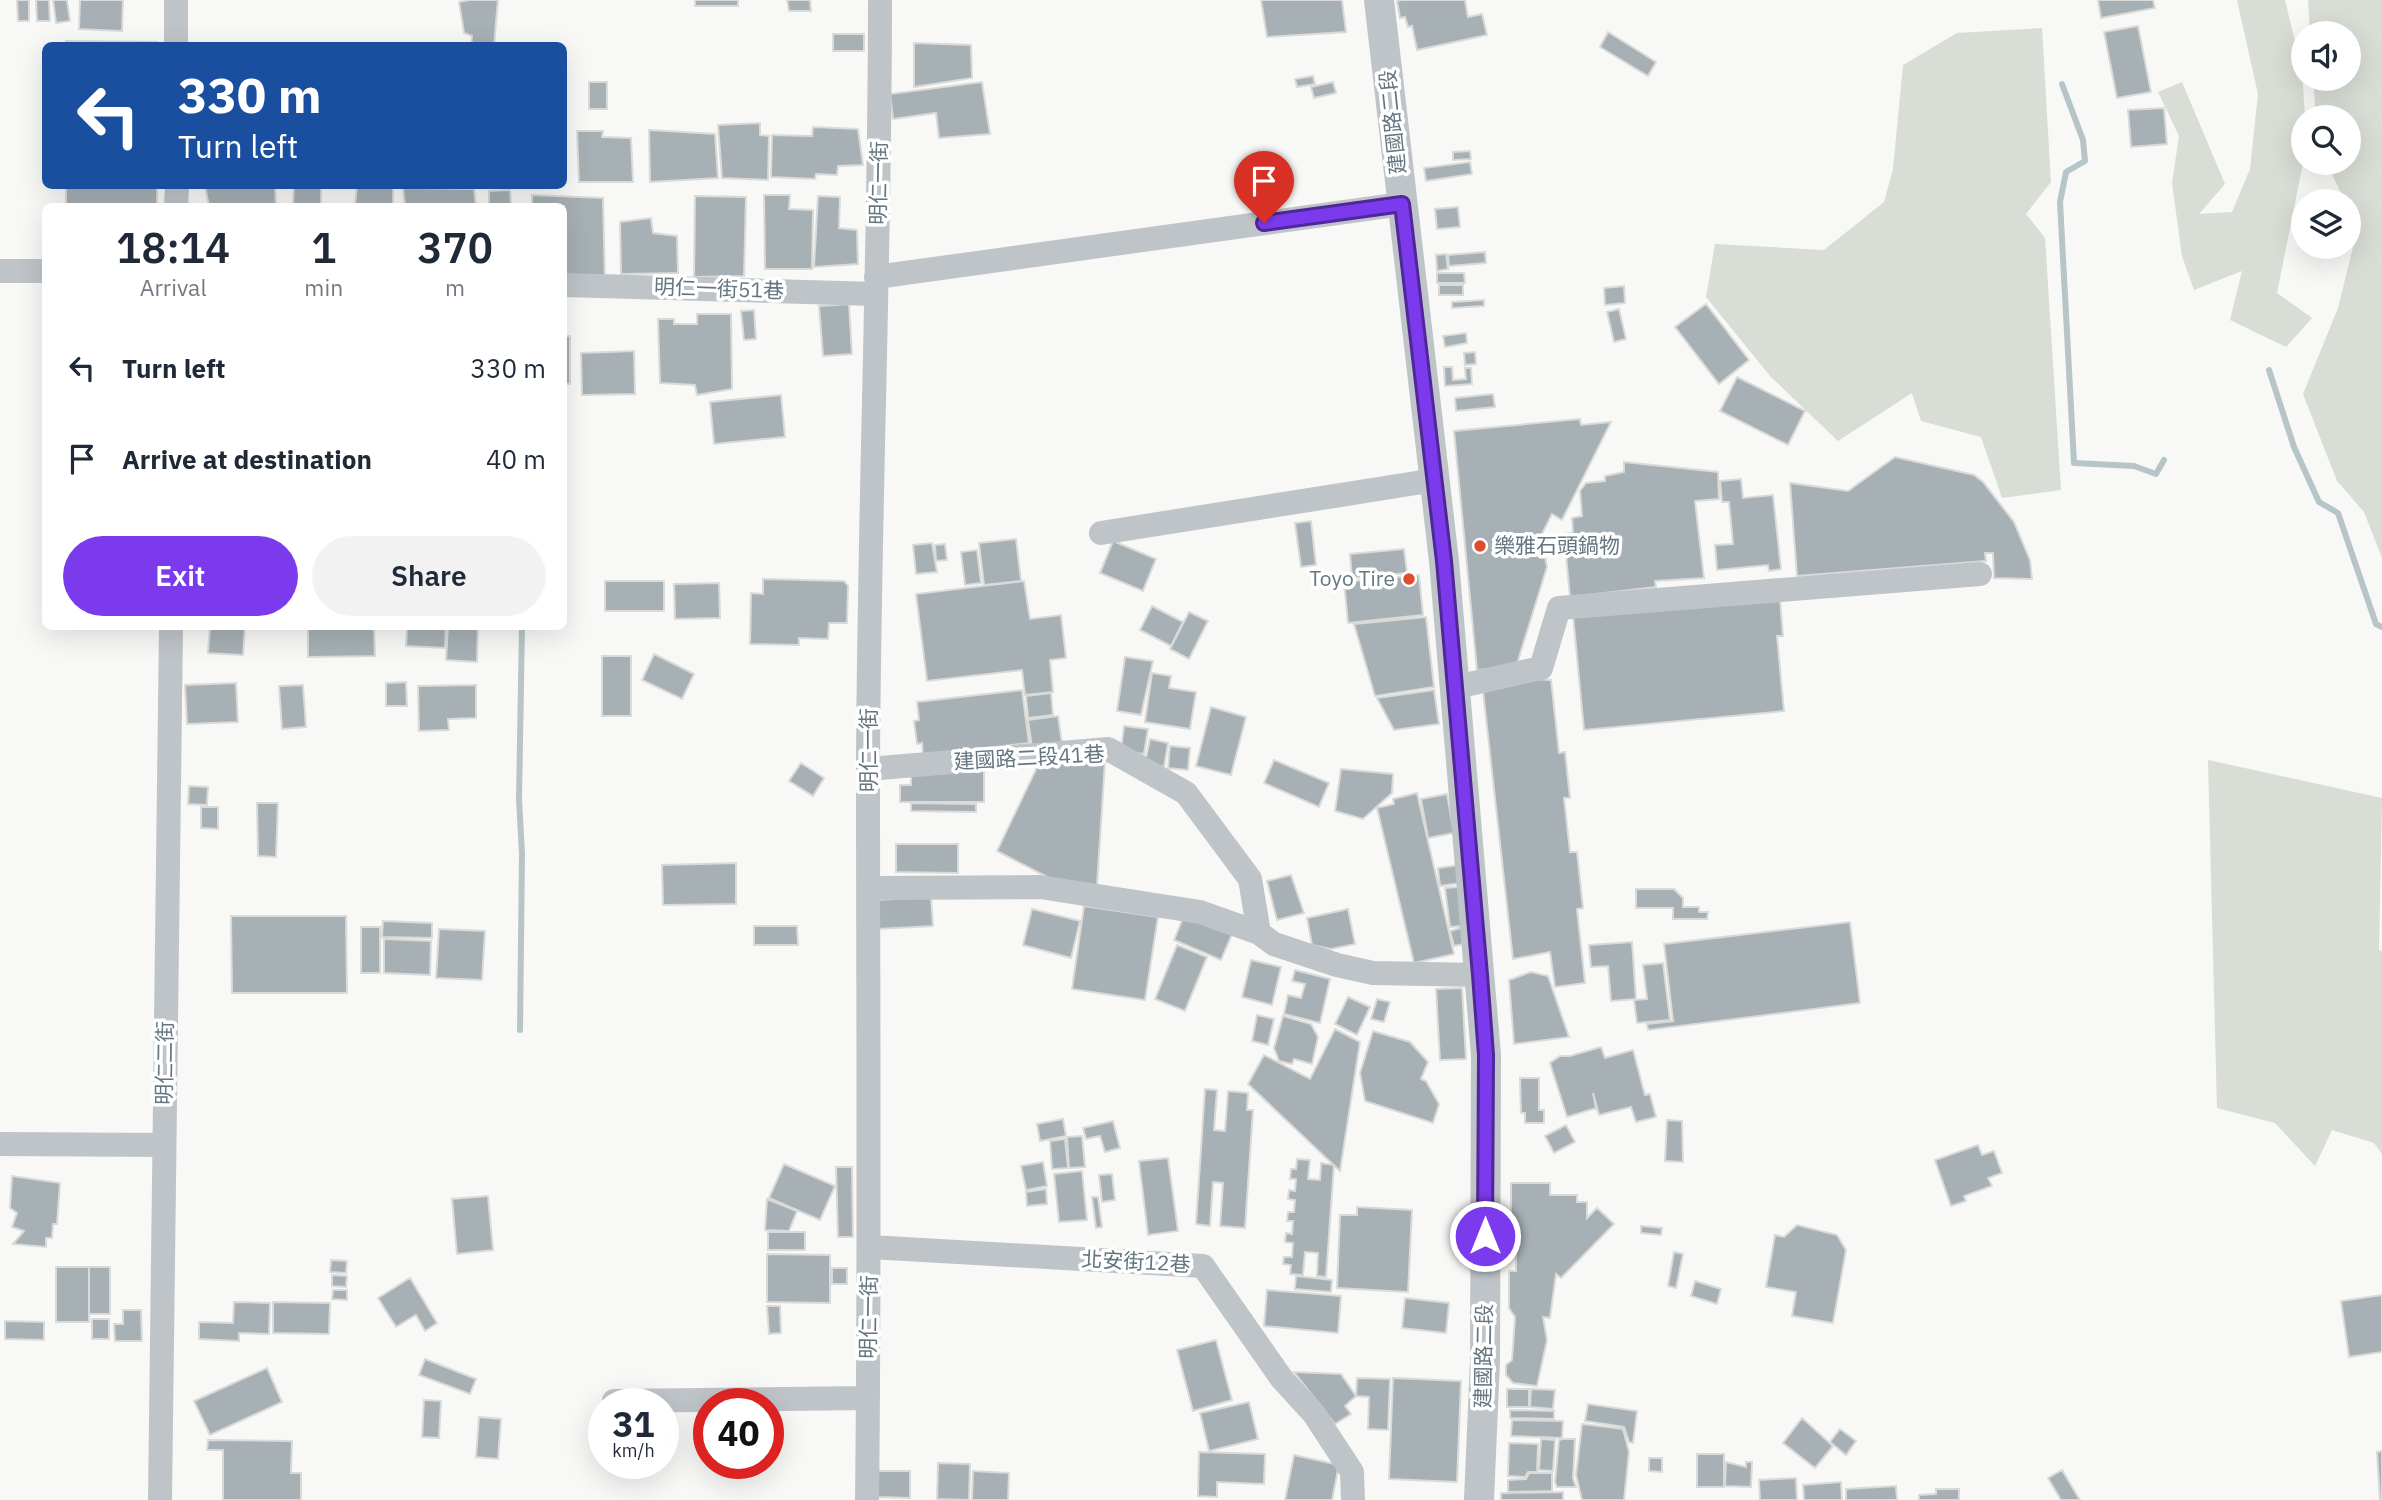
<!DOCTYPE html>
<html lang="en">
<head>
<meta charset="utf-8">
<style>
	:root { --surface:#fff; --page:#f2f2f3; --text:#1f2937; --muted:#747a83; --accent:#7c3aed }
	body { margin:0; font-family:"IBM Plex Sans","Noto Sans TC",sans-serif; background:var(--page); color:var(--text); height:100vh; display:flex; flex-direction:column; font-size:26px; white-space:nowrap }
	* { box-sizing:border-box; margin:0 }
	p { font-size:23px; color:var(--muted) }
	.icon { flex:none; width:38px; height:38px; fill:none; stroke:currentColor; stroke-width:2; stroke-linecap:round; stroke-linejoin:round }
	.map { position:relative; flex:1; overflow:hidden }
	.drawer { position:absolute; left:42px; top:203px; width:525px; height:427px; display:flex; flex-direction:column; background:var(--surface); border-radius:10px; box-shadow:0 7px 28px #0002 }
	.drawer>* { flex:none }
	.top-card { position:absolute; left:42px; top:42px; width:525px; height:147px; border-radius:10px; box-shadow:0 7px 28px #0002; background:#1a4fa0; color:#fff; overflow:hidden }
	.tools { position:absolute; left:2291px; top:21px; display:grid; gap:14px }
	.tools a { display:grid; place-items:center; width:70px; height:70px; border-radius:50%; background:var(--surface); box-shadow:0 7px 28px #0002; font-size:35px }
	.speed { position:absolute; left:588px; top:1388px; display:flex; gap:14px; font-size:35px; font-weight:700; text-align:center }
	.speed>* { display:grid; place-content:center; width:91px; height:91px; border-radius:50%; background:var(--surface); box-shadow:0 7px 28px #0002; line-height:1 }
	.speed small { font-size:18px; font-weight:400 }
	.speed .limit { border:10px solid #d22; background:#fff; color:#111 }
	.pin { position:absolute; display:grid; place-items:center; width:60px; height:60px; color:#fff; margin:-72px -30px; border-radius:50% 50% 50% 0; rotate:-45deg; box-shadow:0 0 7px #0007 }
	.pin .icon { rotate:45deg }
	.me { position:absolute; width:77px; margin:-38px; rotate:0deg; stroke-linejoin:round; filter:drop-shadow(0 0 5px #0008) }
	.turn { display:flex; align-items:center; gap:24px; height:147px; padding:0 21px; font-size:32px }
	.turn .icon { width:91px; height:91px; stroke-width:2.5 }
	.turn b { display:block; font-size:49px; line-height:60px }
	.eta { display:flex; justify-content:space-evenly; align-items:center; height:119px; text-align:center }
	.eta b { font-size:42px; font-weight:600; line-height:49px }
	.action { display:flex; gap:14px; margin-top:auto; padding:14px 21px }
	.action a { flex:1; height:80px; border-radius:42px; background:var(--accent); color:#fff; font-size:28px; font-weight:600; line-height:80px; text-align:center }
	.action a+a { background:var(--page); color:var(--text) }
	ul { padding:0; list-style:none }
	li { display:flex; align-items:center; gap:21px; height:91px; padding:0 21px }
	li div { flex:1 }
	li b { display:block; font-size:26px }
	li em { font-style:normal }
	.map>svg:first-child { display:block }
</style>
</head>
<body>
<div class="map">
<svg width="2382" height="1500" viewBox="0 0 2382 1500">
	<rect width="100%" height="100%" fill="#f8f8f6"/>
	<path fill="#d8ddd5" d="M2237,0H2285L2302,71L2305,117L2303,163L2277,293L2312,318L2286,347L2230,320L2242,271L2194,290L2182,256L2172,183L2179,136L2158,92L2182,82L2225,184L2199,214L2232,212L2250,169L2258,94Z
		M2308,0H2382V558L2364,512L2337,481L2303,394L2338,308L2358,227L2348,201H2345L2326,163H2348V117H2316L2313,79H2348V33H2310Z
		M2042,28L2051,182L2026,214L2045,238L2061,490L2002,498L1981,437L1921,421L1912,393L1838,441L1770,376L1706,297L1715,244L1824,250L1884,202L1893,169L1903,65L1957,33Z
		M2208,760L2382,798L2379,950L2382,951V1154L2374,1143L2332,1130L2315,1166L2275,1123L2217,1108Z"/>
	<g fill="none" stroke-linecap="round" stroke-linejoin="round">
		<path stroke="#b7c5c8" stroke-width="6" d="M2062,84L2083,140L2085,161L2066,172L2060,202L2074,463L2134,466L2156,474L2164,460
			M2269,370L2294,447L2319,502L2338,513L2376,624L2382,627
			M520,1030L522,854L519,799L522,626"/>
	</g>
	<path fill="#a6b0b5" stroke="#dadad8" stroke-width="2" d="M17,0H29V21H18Z
		M36,0H49L50,21H37Z
		M53,0H67L70,21L56,23Z
		M80,0H123L122,31L79,29Z
		M469,0H498L494,46H471L472,36L464,33L459,2Z
		M695,0H738V6H695Z
		M787,0H810L811,11H789Z
		M1261,0H1342L1346,32L1267,37Z
		M1401,0H1465L1468,17L1482,14L1487,35L1417,50L1412,26L1408,27L1405,17L1400,18L1397,1Z
		M2098,0H2153L2155,8L2101,18Z
		M2138,26L2151,92L2117,98L2104,32Z
		M1608,32L1656,62L1648,76L1600,47Z
		M833,34H864V51H833Z
		M66,41L157,42V46H66Z
		M914,43L971,45L972,78L914,87Z
		M1313,76L1315,84L1297,87L1295,79Z
		M589,82H607V109H589Z
		M982,82L990,134L939,138L936,113L893,119L890,94Z
		M1333,82L1336,93L1314,98L1311,87Z
		M2164,108L2167,144L2131,147L2128,110Z
		M760,123V135L769,136L768,180L722,178L718,125Z
		M813,127L858,129L863,165L838,166L837,175L816,174L815,179L771,177L772,135L812,136Z
		M649,130L715,134L718,178L650,182Z
		M577,131H603L602,137L631,138L633,182H579Z
		M1470,151L1471,159L1453,160V152Z
		M1470,162L1472,174L1426,181L1424,168Z
		M66,186H157V206H66Z
		M205,186H275L276,206H209Z
		M294,186H321V206H293Z
		M357,186H393V206H355Z
		M403,188L474,189L476,206H405Z
		M510,190L511,206H489V191Z
		M532,195L603,198L605,283L564,282V206H532Z
		M764,195H790L789,209L813,210L812,269H765Z
		M695,196L746,197L744,276L694,277Z
		M818,196L840,197L839,228L857,230L858,264L814,267Z
		M1458,207L1460,227L1437,229L1435,209Z
		M651,218L653,233L677,236L678,273L621,274L620,222Z
		M1485,252L1486,263L1449,266L1448,255Z
		M1446,254L1448,269L1437,271L1436,255Z
		M1437,273H1464L1465,283H1437Z
		M1439,285H1463V295H1439Z
		M1624,286L1625,303L1605,305L1604,288Z
		M1484,300V306L1452,308V302Z
		M849,304L852,354L823,356L819,306Z
		M1706,304L1749,360L1719,384L1675,327Z
		M1619,309L1626,339L1614,342L1607,312Z
		M754,310L756,339L744,340L741,311Z
		M697,314H731L732,389L697,395L695,385L660,383L658,319H674V324H697Z
		M1466,333L1467,343L1445,347L1443,336Z
		M564,336H570V384H564Z
		M634,351L635,394L582,395L581,353Z
		M1475,352L1476,364L1465,365L1464,353Z
		M1444,367H1452L1453,380L1466,379L1465,368H1471L1472,384L1445,386Z
		M1737,377L1805,411L1788,445L1720,411Z
		M1493,394L1495,407L1456,411L1455,398Z
		M781,395L785,437L714,444L710,402Z
		M1580,419L1581,425L1611,422L1562,520L1552,514L1541,536L1547,567L1516,667L1477,670L1454,431Z
		M1895,457L1974,475L1983,482L2014,522L2030,560L2032,579L1994,578L1993,553H1985L1986,561L1797,576L1790,483L1848,491Z
		M1624,462L1718,472L1719,499L1695,501L1704,578L1655,581L1656,587L1570,597L1564,534L1573,533L1572,518L1582,516L1580,491L1586,483L1605,481V476L1624,472Z
		M1741,479L1743,498L1773,495L1781,569L1769,571L1768,565L1717,570L1715,545L1733,544L1729,502H1722L1720,481Z
		M1311,521L1316,565L1301,567L1295,523Z
		M1016,539L1021,581L984,585L979,543Z
		M1113,541L1156,559L1143,591L1100,573Z
		M932,543L937,572L916,574L913,545Z
		M945,544L947,560L936,561L935,545Z
		M1404,549L1407,573L1352,578L1350,554Z
		M977,550L981,583L965,585L961,552Z
		M1419,575L1423,615L1348,623L1344,582Z
		M763,579L844,581L848,586L847,623H829L828,639L799,638V645L750,644L751,593L763,594Z
		M605,581H664V611H605Z
		M1024,581L1030,619L1061,615L1066,658L1050,660L1053,692L1025,695L1022,670L927,681L916,594Z
		M719,583L720,618L675,619L674,584Z
		M1780,599L1783,636H1777L1784,711L1584,730L1573,615Z
		M1152,606L1183,622L1171,646L1140,630Z
		M1189,612L1208,621L1189,659L1170,649Z
		M1426,617L1434,687L1375,696L1354,624Z
		M210,626H245L243,655L208,653Z
		M308,626H374L375,656L308,657Z
		M407,626H446L445,648L406,646Z
		M448,626H478L477,662L446,660Z
		M654,654L694,674L682,699L642,680Z
		M602,656H631V716H602Z
		M1125,657L1153,661L1141,715L1117,711Z
		M1152,673L1171,676L1169,688L1196,692L1190,729L1145,722Z
		M1518,678L1551,680L1559,753L1565,752L1570,798H1564L1570,852H1577L1583,908L1577,909L1585,983L1555,987L1550,952L1513,959L1483,691Z
		M406,682L407,706H386V683Z
		M236,683L238,722L187,724L185,685Z
		M303,685L306,727L282,729L279,686Z
		M476,685V718L448,719L449,730L419,731L418,686Z
		M1022,690L1029,743L923,756L922,743L917,744L914,721L919,720L917,702Z
		M1434,690L1439,724L1394,730L1377,698Z
		M1051,693L1053,715L1028,718L1026,696Z
		M1211,707L1246,717L1231,775L1196,766Z
		M1058,716L1062,743L1032,747L1028,720Z
		M1124,726L1148,729L1144,754L1121,751Z
		M1150,739L1168,743L1164,767L1145,763Z
		M1170,746L1190,748L1188,770L1168,768Z
		M1274,760L1329,783L1319,807L1264,783Z
		M1040,761H1105L1097,886L1057,882L997,851Z
		M801,763L824,778L813,796L789,781Z
		M1341,769L1393,774L1392,793L1363,819L1335,811Z
		M911,770L984,771V802H900V785H911Z
		M189,786L208,787L207,805L188,804Z
		M1417,793L1454,954L1414,963L1377,808L1394,804L1393,799Z
		M1447,794L1454,833L1428,838L1421,799Z
		M257,803H278L276,857L258,856Z
		M911,803L976,804V812L911,811Z
		M201,807H218V829L201,828Z
		M896,844H958V873L896,872Z
		M736,863V904L663,905L662,865Z
		M1459,865L1461,883L1440,886L1438,868Z
		M1291,875L1304,913L1277,920L1267,881Z
		M1458,887L1463,926L1450,927L1445,888Z
		M1636,889H1674L1683,898V907H1699V912H1708L1707,919H1673V908H1636Z
		M931,897L933,926L878,929L876,900Z
		M1084,906L1158,917L1145,1000L1072,989Z
		M1032,909L1080,921L1071,958L1023,945Z
		M1348,909L1355,944L1331,949L1312,945L1307,918Z
		M1185,913L1233,932L1221,960L1174,940Z
		M231,916H346L347,993H232Z
		M383,921L432,923V938L382,937Z
		M1850,922L1860,1003L1648,1030L1647,1024L1673,1021L1664,944Z
		M754,926H797L798,945H754Z
		M361,927H380V973H361Z
		M1464,927L1468,943L1454,946L1450,931Z
		M439,929L485,931L482,980L436,978Z
		M384,939L431,941L430,975L384,973Z
		M1632,942L1636,999L1611,1001L1608,966L1591,967L1589,945Z
		M1177,945L1207,957L1185,1011L1155,999Z
		M1251,960L1281,967L1272,1005L1242,997Z
		M1663,963L1670,1020L1637,1023L1634,1000L1647,999L1643,965Z
		M1295,970L1330,979L1320,1023L1284,1014L1288,995L1301,998L1305,984L1292,981Z
		M1531,972L1548,976L1569,1037L1514,1044L1509,980Z
		M1462,988L1466,1059L1440,1060L1436,989Z
		M1348,997L1370,1007L1357,1035L1335,1024Z
		M1377,999L1390,1002L1384,1022L1371,1019Z
		M1257,1015L1274,1019L1268,1045L1252,1041Z
		M1283,1016L1311,1024L1318,1037L1312,1064L1294,1059L1292,1064L1279,1061L1274,1048Z
		M1335,1029L1360,1042L1340,1171L1248,1084L1264,1055L1310,1079Z
		M1373,1031L1410,1042L1428,1062L1421,1079L1426,1081L1439,1104L1433,1123L1365,1101L1360,1073Z
		M1601,1047L1605,1058L1633,1050L1645,1095L1650,1094L1656,1117L1636,1122L1631,1107L1599,1115L1593,1093L1596,1108L1567,1117L1550,1063L1560,1056H1570Z
		M1520,1078H1539V1110H1544V1123H1525V1113H1521Z
		M1205,1089L1217,1090L1214,1130L1225,1131L1228,1091L1248,1093L1247,1110H1253L1245,1228L1220,1226L1223,1183L1213,1182L1210,1226L1196,1224Z
		M1063,1119L1066,1136L1040,1141L1037,1124Z
		M1667,1120L1682,1121L1683,1162L1665,1161Z
		M1113,1121L1120,1148L1105,1152L1100,1136L1086,1139L1083,1128Z
		M1566,1125L1575,1142L1554,1153L1545,1136Z
		M1082,1136L1085,1167L1069,1168L1067,1137Z
		M1065,1139L1068,1168L1052,1169L1050,1141Z
		M1978,1145L1982,1155L1994,1151L2002,1173L1988,1178L1992,1186L1964,1196L1966,1201L1951,1206L1935,1160Z
		M1168,1158L1178,1231L1148,1235L1139,1161Z
		M1297,1159L1310,1160L1308,1179L1320,1180L1321,1163L1334,1165L1326,1277L1317,1276L1318,1253L1305,1252L1303,1275L1290,1274L1291,1265L1283,1264L1284,1257H1292L1293,1243L1285,1242L1286,1233L1292,1234L1293,1221H1287L1288,1212H1294L1295,1200L1288,1199L1289,1190L1295,1191L1296,1179H1290L1291,1169H1296Z
		M1043,1162L1047,1186L1026,1190L1021,1166Z
		M784,1164L835,1186L820,1220L769,1198Z
		M836,1167H852L853,1237H838Z
		M1082,1171L1087,1220L1059,1222L1054,1174Z
		M1112,1174L1115,1200L1102,1202L1099,1175Z
		M12,1176L60,1183L57,1224H53L52,1238H46V1247L13,1244L24,1231L12,1227L17,1213L10,1208Z
		M1511,1183H1550V1195H1577V1202H1587V1218L1597,1208L1614,1224L1561,1278L1556,1274L1550,1318L1543,1317L1547,1340L1537,1386L1513,1383L1506,1375V1365L1512,1360L1515,1317L1509,1308V1271H1516V1241H1511Z
		M1046,1189L1047,1204L1027,1206L1026,1192Z
		M488,1196L493,1250L457,1254L452,1199Z
		M1092,1197H1098L1102,1227L1096,1228Z
		M767,1199L797,1211L789,1231L765,1230Z
		M1357,1207L1412,1210L1408,1292L1337,1288L1340,1215H1357Z
		M1797,1225L1837,1235L1846,1250L1833,1323L1792,1316L1796,1292L1766,1287L1775,1235L1784,1237Z
		M1641,1226L1662,1228L1661,1235L1641,1233Z
		M768,1232H805V1250H768Z
		M1674,1252L1683,1254L1676,1288L1668,1286Z
		M767,1254L830,1255V1303L767,1302Z
		M331,1260L347,1261L346,1273L330,1272Z
		M56,1267H89V1322H56Z
		M89,1267H110V1314H89Z
		M832,1268H847V1284H832Z
		M332,1275L347,1276L346,1287L332,1286Z
		M1296,1276L1332,1280L1331,1292L1295,1289Z
		M410,1278L437,1323L425,1331L416,1315L396,1327L378,1298Z
		M1695,1281L1721,1289L1717,1304L1691,1296Z
		M333,1290H347V1300L332,1299Z
		M1267,1290L1341,1296L1338,1333L1264,1326Z
		M2382,1295V1352L2349,1357L2341,1301Z
		M1405,1298L1449,1303L1446,1333L1402,1328Z
		M234,1302L270,1303L269,1334L239,1333V1341L199,1339V1322L233,1323Z
		M273,1302L330,1303L329,1334L273,1333Z
		M767,1306H780L781,1333L769,1334Z
		M123,1310H141L142,1341H115L114,1324H123Z
		M92,1319H109V1339H92Z
		M5,1321L44,1322V1340L5,1339Z
		M1216,1340L1232,1400L1193,1411L1177,1350Z
		M425,1359L476,1379L470,1394L419,1375Z
		M267,1368L282,1402L210,1435L194,1401Z
		M1294,1372L1341,1374L1356,1396L1345,1406L1351,1414L1335,1424Z
		M1357,1378L1390,1379L1388,1430L1368,1429L1369,1397L1356,1396Z
		M1393,1378L1461,1381L1457,1482L1389,1479Z
		M1507,1389H1529V1407H1507Z
		M1531,1389L1555,1390L1553,1409L1530,1407Z
		M424,1400L441,1401L439,1438L422,1437Z
		M1249,1402L1258,1439L1209,1451L1200,1413Z
		M1588,1404L1637,1411L1633,1443L1629,1442L1624,1427L1585,1421Z
		M1510,1410L1554,1411V1419L1510,1418Z
		M479,1417L501,1419L498,1459L476,1457Z
		M1802,1418L1833,1446L1815,1468L1783,1443Z
		M1512,1420L1563,1421L1562,1438L1511,1436Z
		M1582,1424L1623,1429L1629,1452L1624,1500H1582L1576,1475Z
		M1840,1429L1856,1441L1846,1455L1830,1442Z
		M1541,1439L1555,1440L1553,1471L1539,1470Z
		M1563,1439H1575L1573,1478L1576,1487H1557L1555,1482L1559,1440Z
		M208,1440L292,1441L291,1473H301V1500H223V1450H207Z
		M1509,1443L1538,1444L1537,1472H1528L1525,1477L1508,1476Z
		M2382,1451V1500H2380L2377,1452Z
		M1199,1452L1265,1454L1264,1484L1217,1482V1497L1198,1496Z
		M1697,1454H1724V1487H1697Z
		M1294,1455L1339,1465L1332,1500H1285Z
		M1649,1458H1662V1472L1649,1471Z
		M1726,1462L1746,1467V1462H1752L1751,1487L1725,1486Z
		M938,1463L970,1464L969,1500L937,1499Z
		M2062,1470L2080,1500H2061L2048,1478Z
		M878,1471H910V1498L878,1497Z
		M973,1471L1009,1473L1008,1500H972Z
		M1529,1473H1552V1491L1508,1492V1480L1526,1479Z
		M1796,1478L1797,1500H1760L1759,1480Z
		M1841,1482L1842,1500H1804L1803,1485Z
		M1896,1486L1897,1500H1846V1489Z
		M1936,1489H1959V1500H1919V1495L1936,1494Z
		M1563,1492V1500H1501V1493Z"/>
	<g fill="none" stroke-linecap="round" stroke-linejoin="round">
		<path stroke="#bfc4c8" stroke-width="24" d="M176,0V46
			M176,206L177,186
			M0,271H46
			M876,277L1402,204
			M564,285L875,294
			M1101,533L1435,480
			M1456,687L1541,668L1559,608L1980,574
			M868,769L1108,749L1186,793L1250,879L1259,933
			M870,888L1040,887L1200,912L1259,933L1274,944L1337,965L1373,973L1480,975
			M0,1144L164,1145
			M870,1247L1203,1266L1282,1379L1314,1414L1352,1472L1353,1500
			M614,1401L868,1398
			M160,1500L171,626
			M867,1500C870,1256 868,1013 868,769C869,512 880,256 880,0"/>
		<path stroke="#bfc4c8" stroke-width="30" d="M1379,0L1444,561L1486,1055L1485,1361L1479,1500"/>
	</g>
	<g fill="none" stroke-linecap="round" stroke-linejoin="round">
		<defs>
			<path id="route" d="M1264,223L1402,204L1444,561L1480,975L1486,1055L1485,1236"/>
		</defs>
		<use href="#route" stroke="#51269a" stroke-width="18"/>
		<use href="#route" stroke="#7c3aed" stroke-width="12"/>
	</g>
	<g fill="#e14b2d" stroke="#fff" stroke-width="2.5">
		<circle cx="1480" cy="546" r="7"/>
		<circle cx="1409" cy="579" r="7"/>
	</g>
	<g text-anchor="middle" stroke-width="7" stroke-linejoin="round" paint-order="stroke">
		<g font-size="21" fill="#647680" stroke="#fff">
			<text transform="translate(1393 122) rotate(-96)" y="7">建國路二段</text>
			<text transform="translate(879 183) rotate(-89)" y="7">明仁一街</text>
			<text transform="translate(719 289) rotate(2)" y="7">明仁一街51巷</text>
			<text transform="translate(869 750) rotate(-90)" y="7">明仁一街</text>
			<text transform="translate(1029 758) rotate(-3)" y="7">建國路二段41巷</text>
			<text transform="translate(165 1063) rotate(-89)" y="7">明仁二街</text>
			<text transform="translate(1136 1262) rotate(3)" y="7">北安街12巷</text>
			<text transform="translate(869 1317) rotate(-89)" y="7">明仁一街</text>
			<text transform="translate(1484 1356) rotate(-89)" y="7">建國路二段</text>
		</g>
		<g font-size="21" fill="#647680" stroke="#fff" text-anchor="start">
			<text x="1494" y="553">樂雅石頭鍋物</text>
			<text x="1395" y="586" text-anchor="end">Toyo Tire</text>
		</g>
	</g>
</svg>
<div class="tools">
<a><svg class="icon" aria-label="sound" viewBox="0 0 24 24"><path d="M4 9h4l5-4v14l-5-4H4zM17 9q2 3 0 6"/></svg></a>
<a><svg class="icon" aria-label="search" viewBox="0 0 24 24"><circle cx="10" cy="10" r="6"/><path d="M15 15l6 6"/></svg></a>
<a><svg class="icon" aria-label="layers" viewBox="0 0 24 24"><path d="M12 4l9 5-9 5-9-5zM3 14l9 5 9-5"/></svg></a>
</div>
<div class="speed"><div>31<small>km/h</small></div><div class="limit">40</div></div>
<div class="pin" style="left:1264px;top:223px;background:#d93025"><svg class="icon" aria-label="arrive" viewBox="0 0 24 24"><path d="M6 21V4h12l-3 4 3 4H6"/></svg></div>
<svg class="me" style="left:1485px;top:1236px" viewBox="-20 -20 40 40"><circle r="17" fill="#7c3aed" stroke="#fff" stroke-width="3"/><path d="M0-11L8 9 0 5-8 9z" fill="#fff"/></svg>
<div class="top-card">
<div class="turn"><svg class="icon" aria-label="left" viewBox="0 0 24 24"><path d="M17 20v-9H6M10 6l-5 5 5 5"/></svg><div><b>330 m</b>Turn left</div></div>
</div>
<section class="drawer">
<div class="eta">
<div><b>18:14</b><p>Arrival</p></div>
<div><b>1</b><p>min</p></div>
<div><b>370</b><p>m</p></div>
</div>
<ul>
<li><svg class="icon" aria-label="left" viewBox="0 0 24 24"><path d="M17 20v-9H6M10 6l-5 5 5 5"/></svg><div><b>Turn left</b></div><em>330 m</em></li>
<li><svg class="icon" aria-label="arrive" viewBox="0 0 24 24"><path d="M6 21V4h12l-3 4 3 4H6"/></svg><div><b>Arrive at destination</b></div><em>40 m</em></li>
</ul>
<div class="action"><a>Exit</a><a>Share</a></div>
</section>
</div>
</body>
</html>
